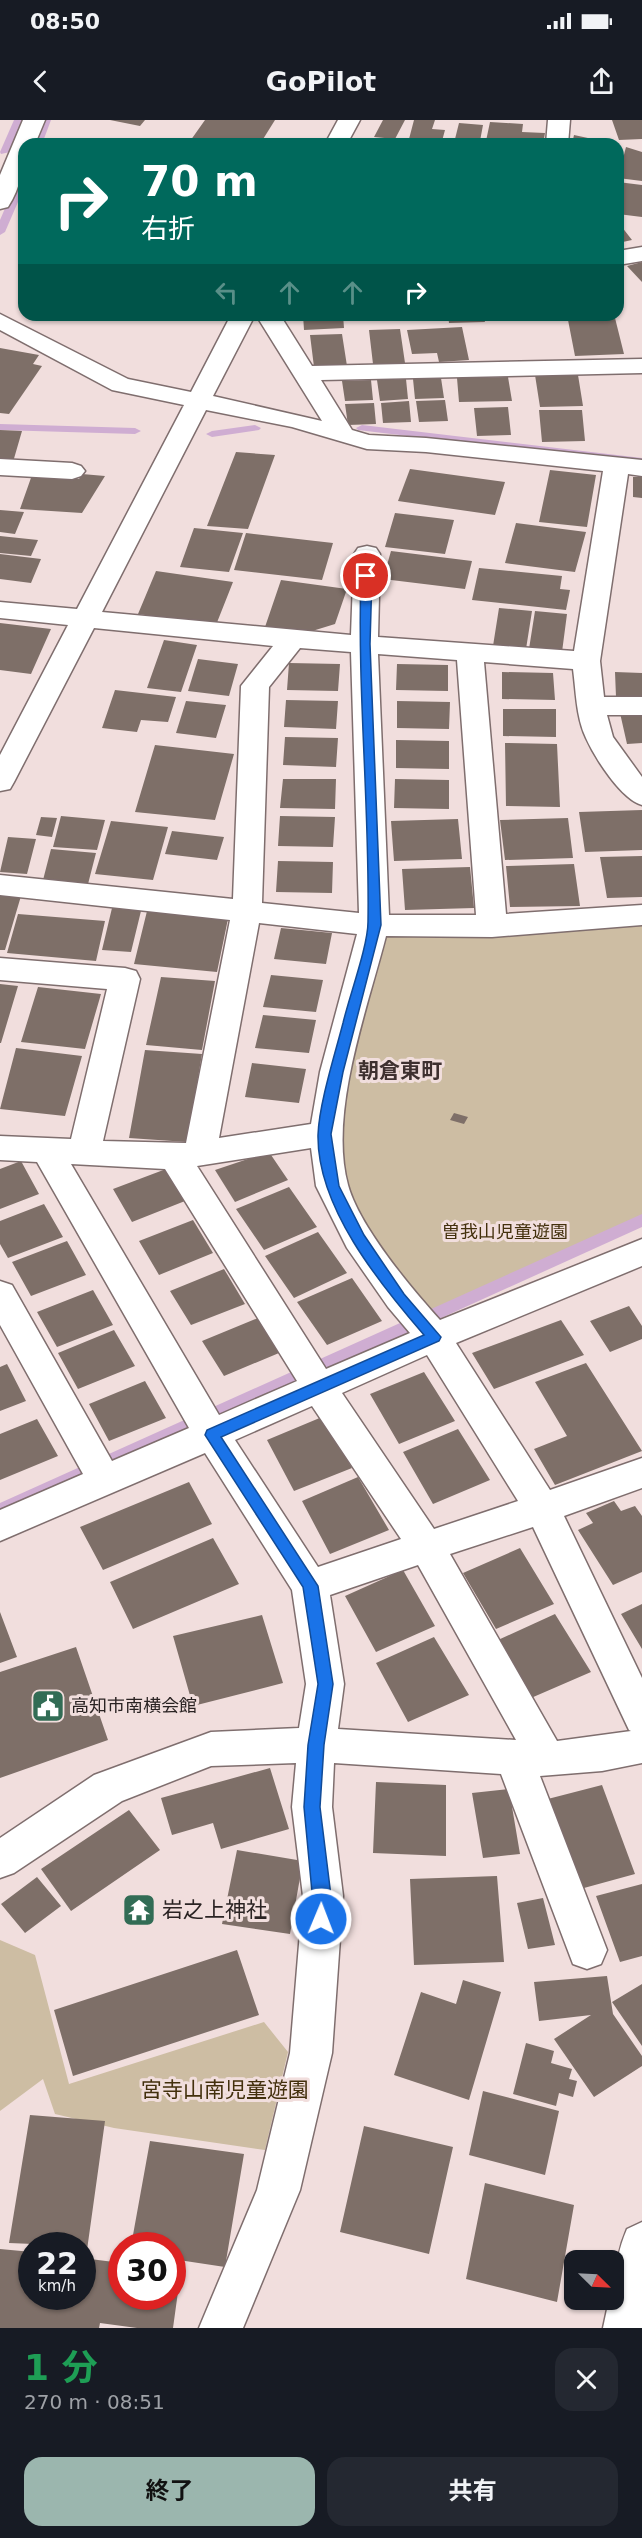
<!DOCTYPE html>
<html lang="ja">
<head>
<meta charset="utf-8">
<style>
	:root { --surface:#171b24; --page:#242831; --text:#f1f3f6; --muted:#9ea1a6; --accent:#9bb6ae }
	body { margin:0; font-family:"DejaVu Sans","Noto Sans JP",sans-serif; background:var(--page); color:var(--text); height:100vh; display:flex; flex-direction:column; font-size:22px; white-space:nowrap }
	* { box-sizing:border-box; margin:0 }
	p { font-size:20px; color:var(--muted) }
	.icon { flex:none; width:33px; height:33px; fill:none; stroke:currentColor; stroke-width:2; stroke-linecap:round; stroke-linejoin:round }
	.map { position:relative; height:2208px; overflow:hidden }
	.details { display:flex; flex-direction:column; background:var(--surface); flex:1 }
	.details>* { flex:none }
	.hud { position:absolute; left:18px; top:18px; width:606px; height:183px; border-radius:18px; box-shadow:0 2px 4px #0004; background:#00695c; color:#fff; overflow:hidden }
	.needle { width:39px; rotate:114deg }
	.tools { position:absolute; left:564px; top:2130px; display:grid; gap:12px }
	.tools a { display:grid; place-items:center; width:60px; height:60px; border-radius:12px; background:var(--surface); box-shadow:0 2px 4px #0004; font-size:30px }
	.speed { position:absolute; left:18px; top:2112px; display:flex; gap:12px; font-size:30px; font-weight:700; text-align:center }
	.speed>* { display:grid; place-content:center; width:78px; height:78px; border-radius:50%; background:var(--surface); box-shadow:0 2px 4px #0004; line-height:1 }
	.speed small { font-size:15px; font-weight:400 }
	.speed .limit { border:9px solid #d22; background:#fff; color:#111 }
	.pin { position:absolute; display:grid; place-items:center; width:51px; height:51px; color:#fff; margin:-26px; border:3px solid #fff; border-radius:50%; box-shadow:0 2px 6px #0007 }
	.me { position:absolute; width:66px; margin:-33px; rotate:1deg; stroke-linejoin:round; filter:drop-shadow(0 0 4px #0008) }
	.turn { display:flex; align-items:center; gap:21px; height:126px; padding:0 24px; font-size:27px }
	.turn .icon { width:78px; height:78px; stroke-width:2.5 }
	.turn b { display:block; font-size:42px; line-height:51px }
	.lanes { display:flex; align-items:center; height:57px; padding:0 24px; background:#0003; justify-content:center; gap:30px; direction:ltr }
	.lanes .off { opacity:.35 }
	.round { display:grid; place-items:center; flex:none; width:63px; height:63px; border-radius:18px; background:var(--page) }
	.head { display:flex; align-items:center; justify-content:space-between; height:102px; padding:0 24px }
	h1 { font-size:36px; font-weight:700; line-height:45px; color:#1e9e55 }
	.button { display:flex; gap:12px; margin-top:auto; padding:12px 24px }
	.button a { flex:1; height:69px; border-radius:18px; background:var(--accent); color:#111; font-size:24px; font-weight:700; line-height:69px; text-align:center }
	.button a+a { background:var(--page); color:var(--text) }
	.status { display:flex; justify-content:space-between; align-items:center; height:42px; padding:0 30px; background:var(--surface); direction:ltr }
	.status svg { height:16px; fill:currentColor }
	header { display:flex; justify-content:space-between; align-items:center; height:78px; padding:0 24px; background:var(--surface); font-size:27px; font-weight:700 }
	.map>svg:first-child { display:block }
</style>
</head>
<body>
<div class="status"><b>08:50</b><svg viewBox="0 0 49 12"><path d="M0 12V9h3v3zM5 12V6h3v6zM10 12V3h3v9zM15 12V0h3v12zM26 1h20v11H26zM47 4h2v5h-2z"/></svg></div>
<header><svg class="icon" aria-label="back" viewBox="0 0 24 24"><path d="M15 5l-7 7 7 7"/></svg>GoPilot<svg class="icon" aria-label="share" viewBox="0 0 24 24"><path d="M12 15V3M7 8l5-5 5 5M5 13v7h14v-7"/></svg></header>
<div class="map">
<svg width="642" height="2208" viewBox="0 0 642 2208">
	<rect width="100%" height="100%" fill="#f1dedd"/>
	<path fill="#cdbda3" d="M642,795V1103L428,1194L359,1119L325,1014L374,805Z
		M0,1820L35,1835L69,1964L264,1902L288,1932L265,2030L114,2008L55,1994L43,1959L0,1991Z"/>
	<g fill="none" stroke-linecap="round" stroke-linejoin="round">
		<path fill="#cfadd2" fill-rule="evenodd" d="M14,0H24L10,32L1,34L0,32Z
			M41,0H51L42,24H32Z
			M24,53V68L5,112L0,115V100L19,56Z
			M0,304L135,308L141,311L135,314L0,310Z
			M255,305L261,308L259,310L212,317L206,314L212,311Z
			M362,305L642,338V344L358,310L356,308Z
			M642,1094V1107L0,1398V1383Z"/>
	</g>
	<path fill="#7e6f68" d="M110,0H145L140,6Z
		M205,0H275L260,24H188Z
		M383,0H405L395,19L374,17Z
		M414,0H435L432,9L445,10L442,21L409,19Z
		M612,0H642V19L619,20Z
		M490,2L523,4L522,12L545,13L543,24L486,21Z
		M459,3L483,5L480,21L455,19Z
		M574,15L611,23V24H572Z
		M626,27L642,32V61L618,58Z
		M618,62L642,65V97L618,94Z
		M618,102L632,120L618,123Z
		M642,142V162L627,146Z
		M303,195H343L344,208L304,210Z
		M448,195H483L485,202L449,203Z
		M615,198L624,234L575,236L568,200Z
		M462,207L469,240L439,242L437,233L412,234L407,210Z
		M400,209L405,243L373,244L369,210Z
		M342,214L347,246L314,247L310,215Z
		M0,228L39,235L33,244L42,246L9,294L0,293Z
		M535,255H578L583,286L540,287Z
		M508,257L512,281L459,282L457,258Z
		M441,258L444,278L415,279L413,259Z
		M406,259L408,279L380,281L377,260Z
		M371,260L373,280L345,281L342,261Z
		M445,280L448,301L419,302L416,281Z
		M409,281L411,302L383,303L381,283Z
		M374,283L376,304L348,305L345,284Z
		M508,287L511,315L477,316L474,288Z
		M539,290H582L585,321L542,322Z
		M0,310L22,311L13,342H0Z
		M236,332L275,335L248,409L207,406Z
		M410,349L505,362L495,395L398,381Z
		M550,350L596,355L587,407L539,402Z
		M82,354L105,356L82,393L20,389L32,355L79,359Z
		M633,357H642V378L633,377Z
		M0,390L24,392L15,414L0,412Z
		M395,393L454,400L445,434L385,427Z
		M516,403L586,412L575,452L505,443Z
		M194,408L243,413L229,452L180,447Z
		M246,413L333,423L322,460L234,450Z
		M0,416L38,420L31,436L0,433Z
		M391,431L472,441L465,469L383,459Z
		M0,434L41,439L31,463L0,459Z
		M479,448L562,456L560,469L570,470L566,490L472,480Z
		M156,451L233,462L216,505L138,494Z
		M281,460L347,469L335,504L309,512L265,507Z
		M499,488L532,491L526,529L493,526Z
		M535,491L567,494L562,532L529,529Z
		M0,503L51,509L31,554L0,550Z
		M164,520L197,525L181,572L147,568Z
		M198,539L238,544L229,576L188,571Z
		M289,543L340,544L338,571L287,570Z
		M397,544L448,545V571L396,570Z
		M502,552L553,553L555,580L502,579Z
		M615,552L642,553V578L616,577Z
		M115,570L176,577L168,602L141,600L137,612L102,608Z
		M286,580L338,581L336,609L284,607Z
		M186,581L226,585L216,618L176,613Z
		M397,581L450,582L449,609L397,608Z
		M503,589H556V617L503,616Z
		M642,592V623L627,624L620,593Z
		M285,617L338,618L336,647L283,645Z
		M396,620L449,621V649L396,648Z
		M505,623L557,624L560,687L506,686Z
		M155,625L234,634L215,700L135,692Z
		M283,659H336L335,689L280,688Z
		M395,659L449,660V689L394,688Z
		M642,690V730L585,732L579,692Z
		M61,696L105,700L97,730L53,727Z
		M280,696L335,697L333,727L278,726Z
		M41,697L57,698L52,717L36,715Z
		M568,698L573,738L505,740L500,700Z
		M458,699L462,739L394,741L391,701Z
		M111,701L168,707L153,760L95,754Z
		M172,711L224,717L217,740L165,734Z
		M8,717L36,719L27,754L0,752Z
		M51,729L96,733L88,764L43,760Z
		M642,736V777L607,778L600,737Z
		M278,741L333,742L332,773L276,772Z
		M574,744L580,786L510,787L506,746Z
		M470,747L474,788L405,790L402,749Z
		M0,774L21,776L5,830H0Z
		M148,787L229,794L217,852L134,844Z
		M112,788L141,791L131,832L102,830Z
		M18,794L105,801L96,841L7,833Z
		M281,808L332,813L326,844L274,839Z
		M271,855L323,860L316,892L263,887Z
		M161,857L215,861L202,930L146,925Z
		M0,864L18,866L1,923H0Z
		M38,867L101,874L85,929L21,922Z
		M263,895L316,900L309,933L255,928Z
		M16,928L82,936L65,996L0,989Z
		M145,930L202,934L187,1022L129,1018Z
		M252,943L306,949L299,983L245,977Z
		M454,993L468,997L464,1004L450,1000Z
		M269,1032L288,1060L235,1082L215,1050Z
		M21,1041L39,1074L0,1089V1049Z
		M166,1049L185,1081L132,1102L113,1069Z
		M289,1067L317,1107L264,1130L236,1089Z
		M44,1084L63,1117L8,1138L0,1124V1101Z
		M193,1100L213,1133L159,1155L139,1121Z
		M318,1112L347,1153L294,1178L265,1136Z
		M67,1121L86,1155L31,1176L12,1142Z
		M224,1149L245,1184L191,1205L170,1171Z
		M352,1158L382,1201L327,1225L297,1182Z
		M93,1170L113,1205L57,1227L37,1192Z
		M629,1186L642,1206V1219L610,1232L590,1201Z
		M258,1198L279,1233L224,1256L202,1221Z
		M561,1200L584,1235L494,1269L472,1233Z
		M114,1210L135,1246L78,1269L58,1233Z
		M586,1243L642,1331L555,1365L534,1329L567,1316L535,1262Z
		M7,1244L26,1281L0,1291V1247Z
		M424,1252L455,1301L399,1324L370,1274Z
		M145,1261L166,1298L109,1321L89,1284Z
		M322,1297L352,1348L294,1371L267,1320Z
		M37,1299L58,1336L0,1360V1314Z
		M458,1309L490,1360L433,1384L403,1332Z
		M358,1357L389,1410L330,1434L302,1381Z
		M189,1362L212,1404L103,1450L80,1407Z
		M614,1381L621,1391L635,1386L642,1396V1452L613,1465L578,1410L593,1403L586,1393Z
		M213,1418L239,1464L133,1509L110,1462Z
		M520,1428L554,1484L496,1509L463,1453Z
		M403,1450L435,1506L376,1532L345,1476Z
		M642,1484V1529L621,1494Z
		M0,1492L17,1537L0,1543Z
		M555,1494L591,1552L531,1578L498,1520Z
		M262,1495L283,1563L193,1586L173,1516Z
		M434,1517L469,1575L408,1602L376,1543Z
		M76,1527L108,1620L0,1658V1552Z
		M270,1648L289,1709L221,1729L213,1703L172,1715L161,1678Z
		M376,1662L446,1665V1736L373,1733Z
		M602,1665L635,1754L573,1771L540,1681Z
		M509,1669L520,1734L483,1738L472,1673Z
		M129,1690L160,1730L71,1791L41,1749Z
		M237,1730L303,1741L290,1814L222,1804Z
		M497,1756L504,1842L414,1845L410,1759Z
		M37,1757L61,1786L25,1813L1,1784Z
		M642,1764V1836L620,1842L596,1776Z
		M543,1778L555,1825L528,1829L517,1783Z
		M237,1830L259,1895L73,1956L54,1890Z
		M607,1856L613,1894L642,1936V1946L594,1977L554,1919L591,1895L539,1901L534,1862Z
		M463,1860L501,1872L469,1980L394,1955L421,1872L456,1884Z
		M642,1864V1926L612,1882Z
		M526,1923L554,1931L551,1943L572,1949L569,1959L577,1961L573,1977L559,1973L556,1986L513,1974Z
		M483,1971L559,1991L545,2055L469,2035Z
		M30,1995L105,2001L87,2130L82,2129V2126L9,2123Z
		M364,2006L453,2027L429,2134L340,2112Z
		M150,2021L244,2034L225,2147L172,2139V2126H131Z
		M485,2063L574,2085L557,2182L466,2159Z
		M0,2129L32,2132V2176H82V2138L122,2143V2176H172V2149L181,2150L173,2208H137L100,2203L99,2208H0Z"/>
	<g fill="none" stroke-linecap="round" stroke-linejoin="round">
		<defs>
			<path id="minor" d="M23,0H45L35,24H24C24,47 21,67 8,87L0,89V55Z
				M338,0H360L347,24H325Z
				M548,0H570L568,24H546Z
				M642,127V141L618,145V131Z
				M0,194L128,259L191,272L231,195H255L213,276L322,301L256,195H280L312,246L642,239V253L321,260L352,310L369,315L426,318L642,340V356L628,354L600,541L604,577H642V595H607L613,617L642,657V685C621,679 595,638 586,618C576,597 576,571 573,549L484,542L506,794L642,785V805L492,817L386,816C368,887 328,993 348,1065C359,1106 411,1168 440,1200L642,1119V1146L456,1223L550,1370L642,1338V1368L564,1396L642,1558V1643L602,1651L540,1656L607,1830L601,1844L587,1849L573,1844L501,1654L334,1643L332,1687L343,1776L332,1933L300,2070L243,2208H199L257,2070L290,1933L303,1776L292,1687L296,1643L211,1646L122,1681L14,1753L0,1758V1718L94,1655L211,1612L299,1608L306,1564L292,1470L205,1333L0,1421V1390L83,1354L0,1205V1161L12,1165L112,1341L189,1308L37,1042L0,1040V1016L71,1019L107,869L0,860V838L125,848L136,851L140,859L103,1021L186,1023L230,800L0,775V755L233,779L241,566L273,526L94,508L14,662L10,669L0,671V635L68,505L0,498V482L77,489L184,285L112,270L0,210ZM206,290L292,307L367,329L426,332L603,351L574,531L378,517L380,434L376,428L367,426L358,428L354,434L351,515L102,492ZM300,528L351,532L359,793L262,783L269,567ZM378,534L457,540L476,795H389ZM259,803L357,814L320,952L311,1004L219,1018ZM311,1028L316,1066L347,1128L388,1187L410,1213L326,1249L197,1046ZM71,1044L165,1049L297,1261L219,1295ZM427,1235L518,1381L434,1409L342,1273ZM312,1286L401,1419L318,1447L235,1320ZM533,1407L629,1610L631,1611L557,1621L450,1434ZM418,1445L516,1620L338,1609L344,1564L330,1475Z
				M0,339L72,343L81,346L85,351L81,356L72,359L0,355Z
				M642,2102V2208H603L609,2180H614C614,2154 617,2132 627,2109Z"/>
		</defs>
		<use href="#minor" stroke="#7f6e6e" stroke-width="3"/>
		<use href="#minor" fill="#fff" fill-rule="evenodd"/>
	</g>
	<path fill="#1a73e8" stroke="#114b97" stroke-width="1.5" d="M366,453L372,456L370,524L381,805L343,952L331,1014L339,1066L364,1115L404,1174L441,1217L439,1221L221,1317L318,1466L333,1564L324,1625L320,1687L331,1776L327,1804L321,1807L315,1804L304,1687L308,1625L318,1564L303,1467L205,1315L207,1310L424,1215C379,1163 317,1087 318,1015C319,984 335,934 343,903C349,877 368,826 368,802C370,687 357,572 361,456Z"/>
	<defs>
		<symbol id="civic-square" viewBox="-11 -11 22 22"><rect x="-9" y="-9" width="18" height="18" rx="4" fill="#326c55" stroke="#f1dedd"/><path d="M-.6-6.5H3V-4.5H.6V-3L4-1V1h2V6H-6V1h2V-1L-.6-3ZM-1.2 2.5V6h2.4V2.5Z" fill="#fff"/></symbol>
		<symbol id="temple-square" viewBox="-11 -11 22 22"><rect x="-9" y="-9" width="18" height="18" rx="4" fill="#326c55" stroke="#f1dedd"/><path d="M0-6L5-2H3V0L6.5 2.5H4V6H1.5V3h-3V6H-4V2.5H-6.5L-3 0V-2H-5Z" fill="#fff"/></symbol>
	</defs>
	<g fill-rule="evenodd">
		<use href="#civic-square" x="29" y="1567" width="38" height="38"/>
		<use href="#temple-square" x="120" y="1771" width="38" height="38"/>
	</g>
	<g text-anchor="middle" stroke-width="6" stroke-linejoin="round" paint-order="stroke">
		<g font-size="18" fill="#43300d" stroke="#f1dedd">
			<text x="505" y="1118">曽我山児童遊園</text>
		</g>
		<g font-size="18" fill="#2a2323" stroke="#f1dedd" text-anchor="start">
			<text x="71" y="1592">高知市南横会館</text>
		</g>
		<g font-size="21" font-weight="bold" fill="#3e302f" stroke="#f1dedd">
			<text x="400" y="958">朝倉東町</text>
		</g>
		<g font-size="21" fill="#2a2323" stroke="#f1dedd" text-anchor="start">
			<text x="162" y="1797">岩之上神社</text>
		</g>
		<g font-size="21" fill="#43300d" stroke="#f1dedd">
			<text x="225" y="1977">宮寺山南児童遊園</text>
		</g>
	</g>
</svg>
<div class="tools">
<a><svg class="needle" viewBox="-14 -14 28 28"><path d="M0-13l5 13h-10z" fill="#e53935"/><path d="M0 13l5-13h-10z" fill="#9ea1a6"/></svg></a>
</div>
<div class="speed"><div>22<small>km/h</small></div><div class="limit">30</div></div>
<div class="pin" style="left:366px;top:456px;background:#d93025"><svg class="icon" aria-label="arrive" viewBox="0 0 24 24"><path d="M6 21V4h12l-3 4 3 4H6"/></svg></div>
<svg class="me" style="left:321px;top:1799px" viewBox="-20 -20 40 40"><circle r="17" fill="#1a73e8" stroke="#fff" stroke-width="3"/><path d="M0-11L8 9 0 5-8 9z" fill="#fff"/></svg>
<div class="hud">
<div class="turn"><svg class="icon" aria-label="right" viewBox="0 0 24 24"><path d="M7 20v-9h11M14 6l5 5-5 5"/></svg><div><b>70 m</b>右折</div></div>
<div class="lanes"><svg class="icon off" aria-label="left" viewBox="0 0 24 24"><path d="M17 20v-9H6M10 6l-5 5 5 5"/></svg><svg class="icon off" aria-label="ahead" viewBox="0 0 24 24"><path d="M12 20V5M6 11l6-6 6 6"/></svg><svg class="icon off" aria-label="ahead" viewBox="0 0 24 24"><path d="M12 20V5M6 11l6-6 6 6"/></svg><svg class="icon" aria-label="right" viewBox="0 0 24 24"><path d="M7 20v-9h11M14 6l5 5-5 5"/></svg></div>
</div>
</div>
<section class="details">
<div class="head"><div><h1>1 分</h1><p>270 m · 08:51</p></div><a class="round"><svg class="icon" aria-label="close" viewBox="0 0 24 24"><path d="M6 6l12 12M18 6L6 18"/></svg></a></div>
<div class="button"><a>終了</a><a>共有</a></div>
</section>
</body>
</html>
